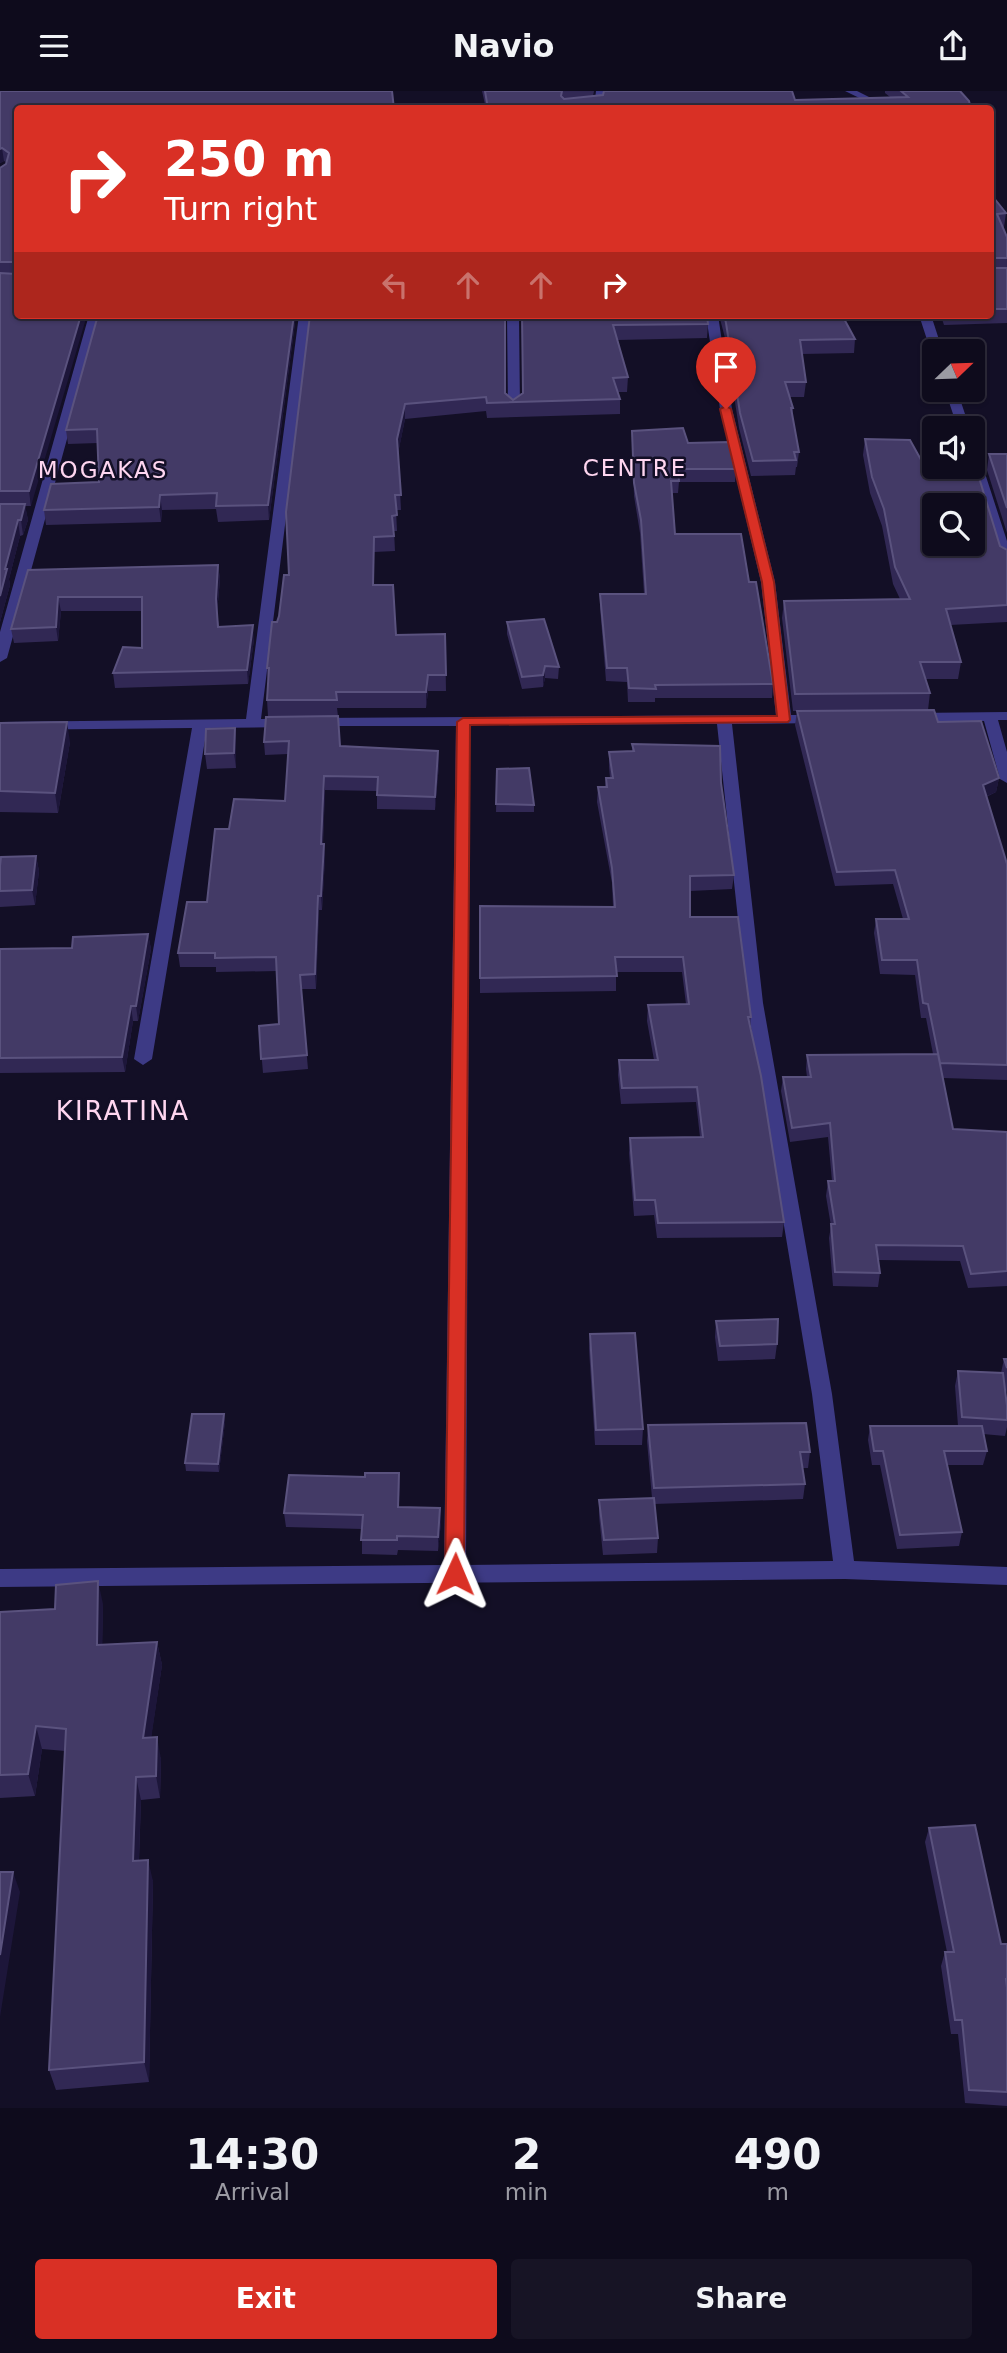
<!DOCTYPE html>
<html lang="en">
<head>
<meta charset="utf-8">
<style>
	:root { --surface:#0e0b1c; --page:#171425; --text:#f1f3f6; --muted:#9b9ba3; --line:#2e2b3b; --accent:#d93025 }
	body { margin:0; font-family:"DejaVu Sans",sans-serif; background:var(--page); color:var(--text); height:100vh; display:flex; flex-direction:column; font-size:26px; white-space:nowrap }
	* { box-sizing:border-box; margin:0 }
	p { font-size:23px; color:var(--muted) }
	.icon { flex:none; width:38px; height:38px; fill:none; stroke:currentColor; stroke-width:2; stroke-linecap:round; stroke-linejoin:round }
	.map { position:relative; height:2017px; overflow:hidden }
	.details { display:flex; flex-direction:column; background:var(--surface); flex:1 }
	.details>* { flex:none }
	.top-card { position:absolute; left:14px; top:14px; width:980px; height:214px; border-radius:7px; box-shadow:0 2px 5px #0004,0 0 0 2px var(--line); background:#d93025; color:#fff; overflow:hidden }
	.needle { width:46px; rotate:67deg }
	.buttons { position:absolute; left:922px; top:248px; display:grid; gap:14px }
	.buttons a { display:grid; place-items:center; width:63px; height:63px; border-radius:7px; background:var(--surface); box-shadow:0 2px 5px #0004,0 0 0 2px var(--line); font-size:35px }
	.pin { position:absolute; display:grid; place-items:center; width:60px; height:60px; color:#fff; margin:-72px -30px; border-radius:50% 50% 50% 0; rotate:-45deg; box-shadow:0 0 7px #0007 }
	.pin .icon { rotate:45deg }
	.me { position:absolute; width:77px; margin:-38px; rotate:1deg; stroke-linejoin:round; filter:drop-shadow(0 0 5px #0008) }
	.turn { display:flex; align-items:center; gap:24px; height:147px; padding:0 35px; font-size:32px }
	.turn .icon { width:91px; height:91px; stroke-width:2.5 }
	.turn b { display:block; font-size:49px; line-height:60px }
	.lanes { display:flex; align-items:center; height:66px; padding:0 35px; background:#0003; justify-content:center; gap:35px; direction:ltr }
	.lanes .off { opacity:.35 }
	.eta { display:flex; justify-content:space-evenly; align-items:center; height:119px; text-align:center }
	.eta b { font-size:42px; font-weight:800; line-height:49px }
	.cta { display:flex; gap:14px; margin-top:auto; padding:14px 35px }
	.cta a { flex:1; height:80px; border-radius:7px; background:var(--accent); color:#fff; font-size:28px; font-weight:800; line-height:80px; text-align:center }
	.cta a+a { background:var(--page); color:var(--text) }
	header { display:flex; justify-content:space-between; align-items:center; height:91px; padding:0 35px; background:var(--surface); font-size:32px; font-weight:800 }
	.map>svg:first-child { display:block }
</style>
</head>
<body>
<header><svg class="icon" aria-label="menu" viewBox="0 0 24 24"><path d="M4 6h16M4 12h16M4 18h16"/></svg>Navio<svg class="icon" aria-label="share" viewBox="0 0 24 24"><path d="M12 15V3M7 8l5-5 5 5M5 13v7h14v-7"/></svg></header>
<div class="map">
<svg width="1007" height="2017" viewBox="0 0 1007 2017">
	<rect width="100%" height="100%" fill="#130f26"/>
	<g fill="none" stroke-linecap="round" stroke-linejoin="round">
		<path fill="#3d3a85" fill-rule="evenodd" d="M596,0H606L602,14L563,18V11L595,9Z
			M845,0H857L893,18H882Z
			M89,224H101L7,567L0,571V541Z
			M299,224H311L261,628H287L294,632L287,636L207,637L152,968L143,974L134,968L192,637L0,639V631L246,628Z
			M507,224H519L520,317L514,321L508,317Z
			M706,224H718L732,318L775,491L791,624H819L826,628L819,632L732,633L763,912L832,1303L854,1470L1007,1476V1494L845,1488L0,1496V1478L444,1474L456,635H315L308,631L315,627L776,624L761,491L720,318ZM717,633L747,912L812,1303L833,1470L466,1474L470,634Z
			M919,224H931L943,261H934V264L931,261Z
			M945,299H957L970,338H958Z
			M973,360L979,364L1007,450V475L1000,471L971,376H973Z
			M1007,621V629H998L1007,661V692L1000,688L984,630H913L906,626L913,622Z"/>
	</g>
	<path fill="#312854" d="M0,0L18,18V224L31,415H25L28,429L23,444L20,445L9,488L10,494L0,531V77L6,73V71L4,70L0,72Z
		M482,0H594L593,5L795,9L890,6L885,2V0H960L971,18H486Z
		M990,69L994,75L992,88H990Z
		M990,102L1006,122L1004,136H1003L1007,146V232L944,234L942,228H935L933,224H990Z
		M296,224L269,429L218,431L216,418L162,419L161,431L46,434L44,419L99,391L98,352L68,353L66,339Z
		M310,224L505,302L513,309L522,302V224L708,233L707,247L617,249L628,286L627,301H618L620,308V323L487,327L486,320L405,328L398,362L401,419H396L397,440H394L395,460L374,461V494L396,544L445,543L446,600H428L426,617H337L338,625H268L267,609L268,593L267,577L289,484Z
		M719,224H842L855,248L854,262L802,263L806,291L804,306H790L793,317L792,325L799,361L797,376H796L795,384L751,385L739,337L725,247Z
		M890,224H918L917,228H891Z
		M632,340L688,352L736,378L735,391H679L678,402H672L675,443L749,491L773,593L772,607H655V611H628L627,591L606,590L600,516V503H644L640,442L634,405Z
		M865,348L930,385L936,382L935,376H973L1000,455L1007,459V531L950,534L961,571L958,588H926L930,602L928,619L938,631L999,687L996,701L986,706L1007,773V989L943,987L953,1038L1007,1041V1195L968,1197L960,1170L878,1169L880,1182L878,1196L833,1195L829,1147L831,1135L826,1105L828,1090H832L828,1046L790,1051L781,1000L783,986H807L806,978L807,964L933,963L926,927H921L915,884L880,883L874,842L876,828H903L893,793L835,795L795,634L797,620H793L782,527L784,510L900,508L893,493L882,435L870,402L863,364Z
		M989,363H1007V442L987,379Z
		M218,474L220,488L217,522L219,536L254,548L248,593L115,597L113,582L142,557V520H61L58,550L14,552L11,538L28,479Z
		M507,531L559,576L558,588L545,587L543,596L522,598L507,543Z
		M266,626L340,655L438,660L439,673L435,719L377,718V700L325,699L323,753L325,767L322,819H319L316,898H301L308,978L263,982L259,935L279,933L277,880L216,881V876H180L178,862L207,811L229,738L285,710L288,663L265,664L264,651Z
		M0,632L70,651L58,722L0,721Z
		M235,637L236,652V677L207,678L205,663Z
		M632,653L721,692L734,784L732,798L690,800V826L751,926L750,934L784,1131L782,1146L657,1147L654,1124L634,1125L629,1062L630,1047L700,1046L696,1011L621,1013L618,984L619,969H654L647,930L648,914L686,913L682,881H616V900L480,902V815L613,816L612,792L597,711L598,696H605L606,687H610L609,676V661H632Z
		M497,678L534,714V721H496Z
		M36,765L39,780L35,814L0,816V775Z
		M148,843L151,858L138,930H133L125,981L0,982V858L72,857Z
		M716,1230L777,1253L775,1268L718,1270L715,1246Z
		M590,1243L643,1338L642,1354H595L589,1258Z
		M1004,1268H1007V1302L1005,1296L1007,1315V1336L1005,1345L983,1343L987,1360L983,1374H947L962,1441L959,1455L897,1458L880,1374H872L868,1349L870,1335H958L955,1295L958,1280L1001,1282Z
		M224,1323L225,1331L219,1381L186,1380L185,1372Z
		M648,1334L810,1361L808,1377H802L805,1393L803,1408L654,1413L658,1447L657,1462L603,1464L599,1425V1409L652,1407L647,1350Z
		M399,1382V1416L441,1431L438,1460L398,1459L397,1464L362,1463V1438L286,1436L284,1422L365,1386Z
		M103,1513L102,1554L157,1551L162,1574L151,1646L161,1668L160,1707L141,1709L139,1769L153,1790L149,1991L56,1999L49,1979L65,1660L42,1658L35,1705L0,1707V1521L55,1518Z
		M929,1737L1001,1853H1007V2015L965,2012L958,1943H951L941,1875L945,1861H947L925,1751Z"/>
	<path fill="#1d163a" d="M2,57L4,70L0,72V58Z
		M81,224H87L31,415L29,400Z
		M294,224H296L269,429L268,414Z
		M405,313V328L398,363L397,348Z
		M160,404L162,419L161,431L159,416Z
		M25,413L28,429L23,444L21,429Z
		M18,429L20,445L9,488L10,494L0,531V505L5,478Z
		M218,474L220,488L217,522L216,508Z
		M58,506L61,520L58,550L56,536Z
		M253,534L254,548L248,593L247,579Z
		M545,575V587L543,596V584Z
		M428,584V600L426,617V601Z
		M67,631L70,651L58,722L55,702Z
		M235,637L236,652V677L234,662Z
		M438,660L439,673L435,719V706Z
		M324,685L325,699L322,767L321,753Z
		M999,687L996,701L980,708L983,694Z
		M324,753L325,767L322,819L321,805Z
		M36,765L39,780L35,814L32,799Z
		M318,805L319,819L316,898L315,883Z
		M148,843L151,858L138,930L136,915Z
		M131,915L133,930L125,981L122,966Z
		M224,1323L225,1331L219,1381L218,1373Z
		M399,1382L400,1396L398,1430V1416Z
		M440,1417L441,1431L438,1460V1446Z
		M98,1490L103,1513L102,1577L97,1554Z
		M157,1551L162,1574L148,1669L143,1647Z
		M36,1635L42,1658L35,1705L28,1683Z
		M157,1646L161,1668L160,1707L156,1685Z
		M136,1686L141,1709L138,1792L133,1770Z
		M148,1769L153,1790L149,1991L144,1971Z
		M13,1781L20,1801L0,1926V1864Z"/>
	<path fill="#433a66" stroke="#5a527e" stroke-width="2" fill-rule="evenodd" d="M0,0H392L394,18H18V173L16,171H0V77L6,73L9,62L2,57L0,58Z
		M485,0H562L561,5L564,8L603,4L604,0H792L795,9L908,6L901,0H960L969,10L971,18H488Z
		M990,102L1006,122L997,123L1007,146V167H990Z
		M18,177V224H81L29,400H0V182L16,183Z
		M990,177H1007V218H990Z
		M98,224H294L268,414L216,415L217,402L160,404L159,416L44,419L51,393L99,391L97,338L66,339Z
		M310,224H505V302L513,309L523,302L522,224H707L708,233L613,234L628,286L613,287L620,308L487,312L486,306L405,313L397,348L401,404H395L397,424L392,425L394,445L374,446L373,494H393L396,544L445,543L446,584H428L426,601H336L337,609H267L269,577H267L272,531H277L279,525L284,484H289L286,421Z
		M724,224H842L855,248L800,249L806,291H785L793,317H791L799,361H794L796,369L753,370L740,322L726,232Z
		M683,337L688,352L729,351L736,378H678L679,390H671L675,443H741L749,491H756L773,593L655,594L656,598L629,597L627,577H607L600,503H646L641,429L634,392L632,340Z
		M865,348L910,349L930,385L942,380L941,376H973V367L1000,455L1007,459V514L946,518L961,571H920L930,602L795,603L784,510L910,508L895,476L884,418L872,386ZM934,415H973V453H934Z
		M989,363H1007V417Z
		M0,413H25L21,429H18L5,478H7L0,505Z
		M218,474L216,508L218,536L253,534L247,579L113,582L123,556L142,557V506H58L56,536L11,538L28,479Z
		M544,528L559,576L545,575L543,584L522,586L507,531Z
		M934,619L938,631L981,630L999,687L983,694L1007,773V974L940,972L928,913L923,912L917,869H882L876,828H909L895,779L837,781L797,620Z
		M338,625L340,655L438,660L435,706L377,704L378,686L324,685L321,753H324L321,805H318L315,883L300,884L307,964L261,968L259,935L279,933L276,866L215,867V862H178L187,811H207L215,738H229L234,708L285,710L289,650L264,651L266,626Z
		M67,631L55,702L0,700V632Z
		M235,637L234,662L205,663L206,638Z
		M632,653L720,655L721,692L734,784L690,785V826H738L751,926H748L761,985L784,1131L658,1132L655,1109H635L630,1047L703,1046L697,996L622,997L619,969H658L648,914L689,913L683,866H615L617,885L480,887V815L615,816L612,777L598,696H607L606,687H613L609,661L634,660Z
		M529,677L534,714L496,713L497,678Z
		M36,765L32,799L0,800V775L1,766Z
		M148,843L136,915H131L122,966L0,967V858L72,857L73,846Z
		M938,963L953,1038L1007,1041V1180L971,1183L963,1155L876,1154L880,1182L835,1181L831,1133H835L828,1090H835L830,1032L792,1037L783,986H811L807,964Z
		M778,1228L777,1253L720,1255L716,1230Z
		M635,1242L643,1338L596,1339L590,1243Z
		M1004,1268H1007V1277Z
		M958,1280L1003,1282L1007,1315V1329L962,1326Z
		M192,1323H224L218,1373L185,1372Z
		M806,1332L810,1361H800L805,1393L654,1397L648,1334Z
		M870,1335H982L987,1360H944L962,1441L900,1444L883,1360H874Z
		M365,1382H399L398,1416L440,1417L438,1446L397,1445V1449H361L363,1424L284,1422L289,1384L365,1386Z
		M654,1407L658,1447L604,1449L599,1409Z
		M98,1490L97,1554L157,1551L143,1647L157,1646L156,1685L136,1686L133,1770L148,1769L144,1971L49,1979L66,1638L36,1635L28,1683L0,1684V1521L55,1518L56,1494Z
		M975,1734L1001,1853H1007V1888H1006L1007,1897V2001L969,1999L962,1929H955L945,1861H954L929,1737Z
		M0,1781H13L0,1864Z"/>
	<path fill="#d93025" stroke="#8d1f18" stroke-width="2" d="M726,315L731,318L774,491L790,629L788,631L470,634L464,1483L461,1489L455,1491L448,1489L445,1483L457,631L463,627L777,625L762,491L720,318Z"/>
	<g text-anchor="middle" stroke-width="5" stroke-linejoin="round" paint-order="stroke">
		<g font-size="23" letter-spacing="2" fill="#ffd6f0" stroke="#130f26">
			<text x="635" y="385">CENTRE</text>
			<text x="103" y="387">MOGAKAS</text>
		</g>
		<g font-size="26" letter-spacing="2" fill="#ffd6f0" stroke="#130f26">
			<text x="123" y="1029">KIRATINA</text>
		</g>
	</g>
</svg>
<div class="buttons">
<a><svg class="needle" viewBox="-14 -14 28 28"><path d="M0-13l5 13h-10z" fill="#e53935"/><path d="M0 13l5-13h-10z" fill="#9b9ba3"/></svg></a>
<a><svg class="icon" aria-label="sound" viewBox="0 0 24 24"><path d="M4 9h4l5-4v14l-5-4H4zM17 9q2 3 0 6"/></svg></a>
<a><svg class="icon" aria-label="search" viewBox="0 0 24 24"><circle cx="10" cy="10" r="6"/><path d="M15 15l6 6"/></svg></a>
</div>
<div class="pin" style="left:726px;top:318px;background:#d93025"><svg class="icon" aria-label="arrive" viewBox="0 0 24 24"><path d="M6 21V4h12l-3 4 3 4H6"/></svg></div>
<svg class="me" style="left:455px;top:1483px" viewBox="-20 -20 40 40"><path d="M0-17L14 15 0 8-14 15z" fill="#d93025" stroke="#fff" stroke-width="4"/></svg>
<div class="top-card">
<div class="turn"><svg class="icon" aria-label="right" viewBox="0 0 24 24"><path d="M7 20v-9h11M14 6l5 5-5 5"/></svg><div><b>250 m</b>Turn right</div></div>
<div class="lanes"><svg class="icon off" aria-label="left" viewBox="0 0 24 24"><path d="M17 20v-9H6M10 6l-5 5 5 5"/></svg><svg class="icon off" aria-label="ahead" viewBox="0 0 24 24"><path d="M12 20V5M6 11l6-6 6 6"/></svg><svg class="icon off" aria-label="ahead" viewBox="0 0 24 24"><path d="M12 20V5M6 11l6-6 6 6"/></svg><svg class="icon" aria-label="right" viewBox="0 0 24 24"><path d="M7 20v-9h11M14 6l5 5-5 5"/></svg></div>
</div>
</div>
<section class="details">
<div class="eta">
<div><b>14:30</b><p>Arrival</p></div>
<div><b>2</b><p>min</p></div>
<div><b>490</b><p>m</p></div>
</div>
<div class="cta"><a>Exit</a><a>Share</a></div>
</section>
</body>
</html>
